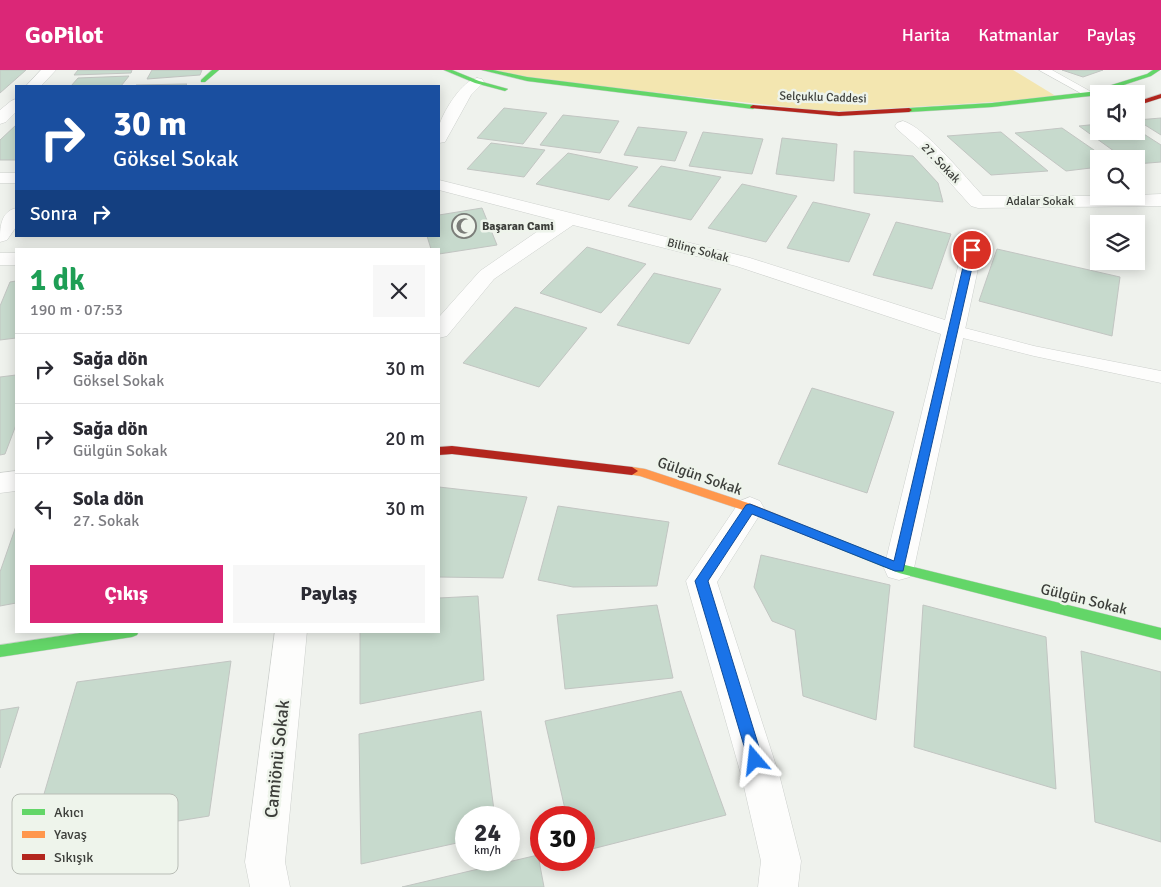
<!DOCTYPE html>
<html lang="tr">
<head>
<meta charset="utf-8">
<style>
	:root { --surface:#fff; --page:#f7f7f7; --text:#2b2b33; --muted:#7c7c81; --line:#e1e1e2; --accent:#db2777 }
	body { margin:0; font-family:Signika,sans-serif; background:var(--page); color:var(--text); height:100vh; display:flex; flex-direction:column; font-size:19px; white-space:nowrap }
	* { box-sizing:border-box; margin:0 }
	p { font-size:16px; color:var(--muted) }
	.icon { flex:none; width:28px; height:28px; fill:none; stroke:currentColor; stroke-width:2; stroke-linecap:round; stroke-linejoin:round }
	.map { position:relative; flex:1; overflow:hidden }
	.side { position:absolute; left:15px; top:178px; width:425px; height:385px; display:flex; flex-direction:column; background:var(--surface); border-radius:0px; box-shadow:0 2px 12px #0003 }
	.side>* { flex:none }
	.hud { position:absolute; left:15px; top:15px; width:425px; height:152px; border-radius:0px; box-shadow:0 2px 12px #0003; background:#1a4fa0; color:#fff; overflow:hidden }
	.tools { position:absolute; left:1090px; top:15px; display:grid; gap:10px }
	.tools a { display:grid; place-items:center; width:55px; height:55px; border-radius:0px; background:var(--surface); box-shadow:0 2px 12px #0003; font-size:25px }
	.speed { position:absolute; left:455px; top:736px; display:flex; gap:10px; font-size:25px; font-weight:700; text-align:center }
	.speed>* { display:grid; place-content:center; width:65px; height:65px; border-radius:50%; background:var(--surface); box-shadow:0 2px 12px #0003; line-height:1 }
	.speed small { font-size:12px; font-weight:400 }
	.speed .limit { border:8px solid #d22; background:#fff; color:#111 }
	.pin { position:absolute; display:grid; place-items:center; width:42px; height:42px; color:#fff; margin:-21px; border:2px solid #fff; border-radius:50%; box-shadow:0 1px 5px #0007 }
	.me { position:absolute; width:55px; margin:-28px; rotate:343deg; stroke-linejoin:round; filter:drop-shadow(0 0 4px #0008) }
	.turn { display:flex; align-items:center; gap:18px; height:105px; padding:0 15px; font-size:22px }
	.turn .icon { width:65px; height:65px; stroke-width:2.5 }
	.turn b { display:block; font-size:35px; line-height:42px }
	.then { display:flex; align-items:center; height:48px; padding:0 15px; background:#0003; gap:10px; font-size:19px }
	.round { display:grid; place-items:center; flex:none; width:52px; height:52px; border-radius:0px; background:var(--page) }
	.overview { display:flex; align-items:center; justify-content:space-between; height:85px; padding:0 15px }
	h1 { font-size:30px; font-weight:800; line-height:38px; color:#1e9e55 }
	.cta { display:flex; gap:10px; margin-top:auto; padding:10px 15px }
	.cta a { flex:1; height:58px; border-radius:0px; background:var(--accent); color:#fff; font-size:20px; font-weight:800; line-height:58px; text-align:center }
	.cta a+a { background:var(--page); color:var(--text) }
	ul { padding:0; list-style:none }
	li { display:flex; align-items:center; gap:15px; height:70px; padding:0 15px; border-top:1px solid var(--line) }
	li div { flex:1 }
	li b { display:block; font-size:19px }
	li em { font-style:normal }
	header { display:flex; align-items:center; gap:30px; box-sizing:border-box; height:70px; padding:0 25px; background:var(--accent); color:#fff }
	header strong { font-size:24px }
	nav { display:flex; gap:28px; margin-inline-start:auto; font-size:18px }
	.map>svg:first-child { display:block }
</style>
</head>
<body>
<header>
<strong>GoPilot</strong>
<nav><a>Harita</a><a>Katmanlar</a><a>Paylaş</a></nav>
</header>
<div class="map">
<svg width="1161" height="817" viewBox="0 0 1161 817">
	<rect width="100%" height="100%" fill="#eff2ed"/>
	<path fill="#f3e6b0" d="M494,0H1013L1059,28L831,42L524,8Z"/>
	<path fill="#c7dacd" stroke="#c2c5c2" d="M0,0H26L0,23Z
		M78,0H132L131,3L74,5Z
		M152,0H202L200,5L147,9Z
		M1062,0H1103L1083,7Z
		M129,6L121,16H71L78,8Z
		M187,14L185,16H135L136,15Z
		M504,38L547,43L523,74L477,68Z
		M563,45L619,51L600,83L540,75Z
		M1161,48V65L1137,50Z
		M1099,54V61H1136V59L1161,75V92L1136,94V89H1125L1079,56Z
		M16,55V90H0V70Z
		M638,57L687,62L675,91L624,85Z
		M1062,58L1107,89H1099V97L1066,101L1015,63Z
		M703,62L763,69L752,104L689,96Z
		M1001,62L1048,101L991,105L947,66Z
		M782,68L837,74L834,111L776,104Z
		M491,73L545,80L524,107L467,99Z
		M854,81L913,86L938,113L943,132L854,123Z
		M568,83L638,97L609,130L536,114Z
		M661,96L721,107L691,150L628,136Z
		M742,114L797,126L766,172L708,158Z
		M813,132L870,144L849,192L787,178Z
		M482,138L497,175L439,184V179H431L427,166H439V145Z
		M896,152L951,164L932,219L873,205Z
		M587,177L646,194L601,243L540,223Z
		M997,179L1120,207L1112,266L979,231Z
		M654,203L721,219L689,274L617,255Z
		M16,211V268L0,270V236L10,212Z
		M515,237L587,258L539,317L463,293Z
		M16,305V355L5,384L0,385V307Z
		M812,318L894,342L867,423L778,394Z
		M439,417L527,427L503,508L439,507Z
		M558,436L669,452L657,516L573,517L538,510Z
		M16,456V533L0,536V502Z
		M761,485L890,515L876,650L803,626L795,560L772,551L754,517Z
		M478,526L484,610L360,634V561H439V528Z
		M657,535L673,608L565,619L557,545Z
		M923,535L1046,567L1056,719L914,677Z
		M1081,581L1161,602V772L1095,752Z
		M231,591L209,746L29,775L77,612Z
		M681,621L726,745L584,781V748H567L545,651Z
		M19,637L0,698V640Z
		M481,641L495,748H466V771L361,794L359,664Z
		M538,785L544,817H402Z"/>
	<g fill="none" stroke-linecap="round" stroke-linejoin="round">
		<defs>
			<path id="lane" d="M1039,0H1052L1095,24L1094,26H1086Z
				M953,255L1034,276L1161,301V313L1034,286L947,264L945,260L947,256Z"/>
			<path id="street" d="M41,0H56L41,16H26Z
				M477,8L482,9L484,12L471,25L445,72L439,73C439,67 437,59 440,53C445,39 462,11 477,8Z
				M16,29V42L6,52L0,54V40L11,31Z
				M903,51C925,57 966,108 983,126H1136V125L1161,124V136L978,138L971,136L921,80L897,59L895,56L897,53Z
				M0,103H16V113H0Z
				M439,110L750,188L945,250L962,180L965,176L972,174L979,176L982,180L914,498L910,507L899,510L888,507L884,498L941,264L736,196L573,155L494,209L447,266L439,268V247L480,201L554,150L439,120Z
				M16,138V157L7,170L0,172C0,158 0,142 16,138Z
				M0,183H16V195H0Z
				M16,401V421L0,423V403Z
				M750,427L760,431L764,438L717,512L780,708L801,791L798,817H758L761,791L742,708L686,511L740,431Z
				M275,561H307L285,792L290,817H250L245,792Z"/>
			<path id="fast" d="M212,0H219L205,12H201V10Z
				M444,0H452L479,11L508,19L505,21L475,13Z
				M482,0H493L527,7L753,35L756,37L753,39L527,11Z
				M1153,0H1160L1151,6L1090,26L992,37L909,42L906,40L909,38L992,33L1089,22L1147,4Z
				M831,466L901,494L1161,558V570L899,503L827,474L825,471L827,468Z
				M93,561H139L137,565L132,567L0,587V575Z"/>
			<path id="slow" d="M632,397L645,399L754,435L835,468L837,471L835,474H827L746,441L640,406L628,404L626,401Z"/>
			<path id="jam" d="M1161,24V28L1136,36V32Z
				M753,35L839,42L909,38L912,40L909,42L839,46L751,38L750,37Z
				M452,376L632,397L638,401L632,405L452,384L439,385V377Z"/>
		</defs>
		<use href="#lane" stroke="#cdd0cd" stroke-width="1"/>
		<use href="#street" stroke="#cdd0cd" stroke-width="1"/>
		<use href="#fast" stroke="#cdd0cd" stroke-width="1"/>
		<use href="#slow" stroke="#cdd0cd" stroke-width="1"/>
		<use href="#jam" stroke="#cdd0cd" stroke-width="1"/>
		<use href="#lane" fill="#fdfdfc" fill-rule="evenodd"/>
		<use href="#street" fill="#fdfdfc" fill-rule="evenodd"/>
		<use href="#fast" fill="#63d668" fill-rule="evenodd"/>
		<use href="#slow" fill="#ff974d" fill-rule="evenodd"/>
		<use href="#jam" fill="#b3261e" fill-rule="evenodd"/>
	</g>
	<path fill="#1a73e8" stroke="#114b97" d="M972,177L976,180L903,501H895L752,444L708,511L763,690L761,696L755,698L750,696L695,511L746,435L750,434L894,491L967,180Z"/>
	<defs>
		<symbol id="mosque-ring" viewBox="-11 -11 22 22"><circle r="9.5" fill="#eef4eb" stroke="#7b7d79" stroke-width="1.5"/><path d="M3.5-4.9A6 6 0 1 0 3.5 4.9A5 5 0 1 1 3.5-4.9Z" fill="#7b7d79"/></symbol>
	</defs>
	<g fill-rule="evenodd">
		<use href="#mosque-ring" x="450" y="142" width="28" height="28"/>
	</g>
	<g text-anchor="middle" stroke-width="5" stroke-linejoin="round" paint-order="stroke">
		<g font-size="12" fill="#3c3e3a" stroke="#eef4eb">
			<text transform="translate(823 27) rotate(2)" y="4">Selçuklu Caddesi</text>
			<text transform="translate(941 93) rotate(46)" y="4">27. Sokak</text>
			<text x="1040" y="135">Adalar Sokak</text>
			<text transform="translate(698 180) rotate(15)" y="4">Bilinç Sokak</text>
		</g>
		<g font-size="12" font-weight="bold" fill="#3c3e3a" stroke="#eef4eb" text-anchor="start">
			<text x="482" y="160">Başaran Cami</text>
		</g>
		<g font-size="15" fill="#3c3e3a" stroke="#eef4eb">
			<text transform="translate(700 406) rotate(19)" y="5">Gülgün Sokak</text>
			<text transform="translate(1084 529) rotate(14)" y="5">Gülgün Sokak</text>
		</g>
		<g font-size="18" fill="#3c3e3a" stroke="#eef4eb">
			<text transform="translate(277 689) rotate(-84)" y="6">Camiönü Sokak</text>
		</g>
	</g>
	<rect x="12" y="724" width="166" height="80" rx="8" fill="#eef4eb" stroke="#b9bdb6" stroke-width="1"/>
	<rect x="22" y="739" width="23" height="6" fill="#63d668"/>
	<rect x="22" y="761" width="23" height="7" fill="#ff974d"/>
	<rect x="22" y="784" width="23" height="6" fill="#b3261e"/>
	<g font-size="14" fill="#3c3e3a">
		<text x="54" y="747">Akıcı</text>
		<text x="54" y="769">Yavaş</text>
		<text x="54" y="792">Sıkışık</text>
	</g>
</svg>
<div class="tools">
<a><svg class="icon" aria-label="sound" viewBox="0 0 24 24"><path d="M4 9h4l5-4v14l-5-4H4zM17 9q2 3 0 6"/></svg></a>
<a><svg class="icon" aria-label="search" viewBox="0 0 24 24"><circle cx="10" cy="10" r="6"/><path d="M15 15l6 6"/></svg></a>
<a><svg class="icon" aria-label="layers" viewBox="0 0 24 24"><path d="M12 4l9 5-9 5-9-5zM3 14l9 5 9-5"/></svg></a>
</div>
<div class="speed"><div>24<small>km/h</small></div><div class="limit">30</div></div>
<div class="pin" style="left:972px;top:180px;background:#d93025"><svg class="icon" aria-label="arrive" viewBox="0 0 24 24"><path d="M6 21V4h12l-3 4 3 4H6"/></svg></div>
<svg class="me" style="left:755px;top:690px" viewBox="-20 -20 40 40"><path d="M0-17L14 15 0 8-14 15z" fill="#1a73e8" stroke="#fff" stroke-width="4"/></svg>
<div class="hud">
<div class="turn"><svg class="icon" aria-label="right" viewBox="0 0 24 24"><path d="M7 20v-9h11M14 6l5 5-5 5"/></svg><div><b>30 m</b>Göksel Sokak</div></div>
<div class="then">Sonra<svg class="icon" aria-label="right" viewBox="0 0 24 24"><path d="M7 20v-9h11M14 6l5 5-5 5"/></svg></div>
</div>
<section class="side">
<div class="overview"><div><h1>1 dk</h1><p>190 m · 07:53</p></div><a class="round"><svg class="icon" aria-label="close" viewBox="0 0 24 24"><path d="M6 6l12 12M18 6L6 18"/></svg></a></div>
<ul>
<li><svg class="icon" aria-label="right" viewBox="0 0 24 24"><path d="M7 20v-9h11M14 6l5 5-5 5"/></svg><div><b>Sağa dön</b><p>Göksel Sokak</p></div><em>30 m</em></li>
<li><svg class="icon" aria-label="right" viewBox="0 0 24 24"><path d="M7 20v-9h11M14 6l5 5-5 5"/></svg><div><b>Sağa dön</b><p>Gülgün Sokak</p></div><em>20 m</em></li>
<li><svg class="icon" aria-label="left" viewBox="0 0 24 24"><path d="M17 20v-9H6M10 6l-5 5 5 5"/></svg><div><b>Sola dön</b><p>27. Sokak</p></div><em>30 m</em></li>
</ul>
<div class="cta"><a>Çıkış</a><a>Paylaş</a></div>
</section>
</div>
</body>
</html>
